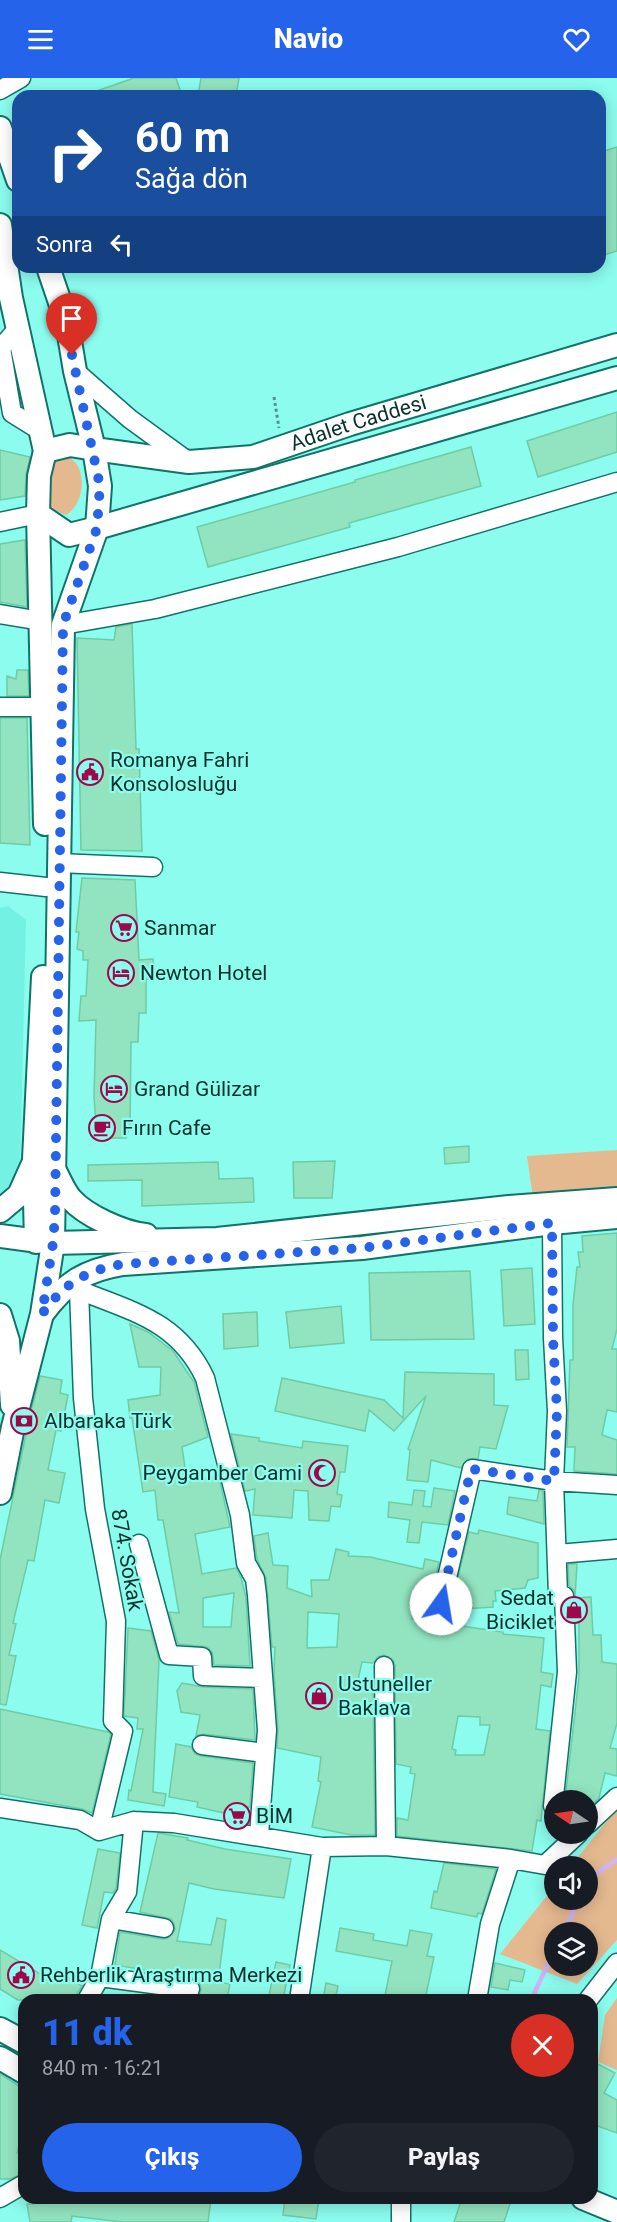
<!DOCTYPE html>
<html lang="tr">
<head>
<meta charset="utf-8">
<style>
	:root { --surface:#171b24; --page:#20242c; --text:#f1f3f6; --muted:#9ea1a6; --accent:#2563eb }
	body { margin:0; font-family:Roboto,sans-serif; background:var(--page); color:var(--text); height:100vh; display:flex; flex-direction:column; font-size:22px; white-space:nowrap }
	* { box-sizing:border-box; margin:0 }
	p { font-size:20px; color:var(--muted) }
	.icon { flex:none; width:33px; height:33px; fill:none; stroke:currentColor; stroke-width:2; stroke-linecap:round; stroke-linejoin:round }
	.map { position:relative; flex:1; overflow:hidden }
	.sheet { position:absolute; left:18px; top:1916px; width:580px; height:210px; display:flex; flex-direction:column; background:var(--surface); border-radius:18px; box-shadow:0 3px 15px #0003 }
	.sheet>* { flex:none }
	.banner { position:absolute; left:12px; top:12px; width:594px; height:183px; border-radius:18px; box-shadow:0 3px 15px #0003; background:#1a4fa0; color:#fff; overflow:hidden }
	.needle { width:39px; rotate:283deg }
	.controls { position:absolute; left:544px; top:1712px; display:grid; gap:12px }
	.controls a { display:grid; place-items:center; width:54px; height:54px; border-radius:50%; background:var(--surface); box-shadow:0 3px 15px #0003; font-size:30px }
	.pin { position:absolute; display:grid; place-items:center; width:51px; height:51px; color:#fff; margin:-62px -26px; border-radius:50% 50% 50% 0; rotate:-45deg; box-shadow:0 0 6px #0007 }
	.pin .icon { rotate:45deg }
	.me { position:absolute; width:66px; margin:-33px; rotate:13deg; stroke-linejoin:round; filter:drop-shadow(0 0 4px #0008) }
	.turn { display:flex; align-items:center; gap:21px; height:126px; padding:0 24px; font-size:27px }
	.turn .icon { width:78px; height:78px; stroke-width:2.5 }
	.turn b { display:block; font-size:42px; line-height:51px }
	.then { display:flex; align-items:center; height:57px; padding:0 24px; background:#0003; gap:12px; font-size:22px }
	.round { display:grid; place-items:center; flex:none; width:63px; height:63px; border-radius:32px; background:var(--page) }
	.head { display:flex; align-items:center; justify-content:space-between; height:102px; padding:0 24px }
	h1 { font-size:36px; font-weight:800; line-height:45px; color:var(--accent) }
	.primary-button { display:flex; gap:12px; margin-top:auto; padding:12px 24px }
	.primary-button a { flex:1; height:69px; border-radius:36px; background:var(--accent); color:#fff; font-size:24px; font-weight:800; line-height:69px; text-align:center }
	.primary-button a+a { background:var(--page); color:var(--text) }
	header { display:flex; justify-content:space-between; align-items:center; height:78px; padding:0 24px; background:var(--accent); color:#fff; font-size:27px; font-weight:800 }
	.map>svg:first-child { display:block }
</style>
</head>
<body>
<header><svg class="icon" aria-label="menu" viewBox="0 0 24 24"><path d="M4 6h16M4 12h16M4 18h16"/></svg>Navio<svg class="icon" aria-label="heart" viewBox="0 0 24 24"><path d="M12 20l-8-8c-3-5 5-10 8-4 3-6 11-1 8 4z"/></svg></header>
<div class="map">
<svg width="617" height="2144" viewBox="0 0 617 2144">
	<rect width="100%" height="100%" fill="#8bfcee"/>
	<path fill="#73f2e3" d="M8,828L26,842L20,1093L0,1119V830Z"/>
	<path fill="#e5b990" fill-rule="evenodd" d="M64,375C69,379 75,383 78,388C86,405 81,428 66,437L51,431L47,422L52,382Z
		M617,1072V1113L533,1120L527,1078Z
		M617,1730V1862L577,1906L500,1876L555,1808V1821H588V1788H571ZM555,1854H588V1887H555Z
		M617,1920V1992L598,1984L605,1937Z"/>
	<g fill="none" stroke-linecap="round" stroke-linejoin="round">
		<path stroke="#d1b4f5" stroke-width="4.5" d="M588,1804L590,1800L617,1781
			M563,1854L580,1821
			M531,1922L555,1871"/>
	</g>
	<path fill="#92e4c0" stroke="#6ecba5" stroke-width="1.5" fill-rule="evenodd" d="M134,0H176L182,18H88V16Z
		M201,0H239L236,18H198Z
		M617,69V173L600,178V74Z
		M617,334V374L538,399L527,363Z
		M471,369L481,408L349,445L350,449L208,489L197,449L355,404V402Z
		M0,372L30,379L26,398L25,418L0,422Z
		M25,462L27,529L0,524V466Z
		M132,546L136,671H139L142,773L81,772L77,560L114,562L116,549Z
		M17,592H28L29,618H7V598L16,601Z
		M0,640H27L30,767L0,765Z
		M82,800L135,802L139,882L153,881L154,901H146V935H139L138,964H131L130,1047L126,1060H97L94,1019L96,942L79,943L81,918H86L88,882H83V873L77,871L79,854H76Z
		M469,1068V1084L445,1086L444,1070Z
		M335,1083L332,1120H294L293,1084Z
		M218,1084L219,1101L253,1100L254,1124L142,1128V1102L88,1103V1087Z
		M617,1155V1251L612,1271H617V1334L607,1332L602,1357L617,1362V1396L574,1393L575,1369H567L570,1282H573V1227L577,1189H580L578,1174H583L582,1158Z
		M532,1190L535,1246L504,1248L501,1192Z
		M470,1193L474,1261L371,1262L369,1195Z
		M341,1228L344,1265L290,1270L286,1234Z
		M257,1234L258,1268L224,1271L223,1236Z
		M130,1246L148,1254L173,1273L194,1304L208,1359L182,1369L187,1403L219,1399L230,1449L195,1456L202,1496L236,1490L241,1500L246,1519L250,1588L214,1587L212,1574L207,1569L178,1566L169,1534L179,1535L163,1442H158L155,1412L143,1414L132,1340H130L128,1322L160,1317L161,1289H139ZM234,1515L231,1549H203V1520Z
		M515,1272H528L529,1301L516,1302Z
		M405,1294L494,1296V1327L508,1328L496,1371L480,1369L478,1381H468L461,1390L431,1382L428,1404L407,1402L410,1372L408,1371L426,1318L394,1353L369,1332L365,1353L275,1333L282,1300L384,1322L403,1340Z
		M40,1298L62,1302L60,1315L68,1317L61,1353L56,1352L48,1392L65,1395L59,1425L45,1422L34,1483L28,1482L13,1545L16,1546L9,1577L16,1578L6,1627L0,1626V1482L29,1342Z
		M231,1356L259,1360V1363L302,1370L303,1363L348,1368L345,1394H340L337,1416L342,1417L340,1429L331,1428L329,1443L309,1442L308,1413L294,1412L292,1440L253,1437L255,1411L245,1413Z
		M434,1410L455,1413L448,1447L422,1444L419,1465L407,1464L410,1442L388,1439L389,1424L412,1427L414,1412L425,1413L423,1428L431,1429Z
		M539,1412L543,1413L544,1446L507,1436L509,1419L537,1423Z
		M479,1452L538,1465V1500L528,1502L525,1510L495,1513L496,1523H493V1529L450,1532L469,1454L478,1456Z
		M268,1455L273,1487L288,1488L287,1510L312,1519L311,1502H329L336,1471L349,1474L348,1478L370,1479L423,1491L425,1481L439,1484L430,1523L433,1533L412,1535V1541L503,1554V1556L544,1560L541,1594L553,1596L551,1609L541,1607L536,1651L550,1653L542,1731L541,1743L537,1742L532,1773L397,1758V1740L408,1742L415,1696L410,1695L411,1689L396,1686L395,1588L393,1582L384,1577L378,1579L373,1585L362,1584L356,1611L373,1610L375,1757H351L312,1749L321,1704L318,1703L321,1679L277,1670L278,1651L274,1595L275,1569H272L266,1500L257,1481L254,1458ZM308,1534L339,1536L337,1569L307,1570ZM458,1638L480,1639V1647H490L484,1677H455L456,1672L452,1671Z
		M568,1486H577L575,1519L574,1512L569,1508Z
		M591,1519L593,1557H601L602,1584L617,1586V1645L610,1670L617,1671V1698L605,1695L599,1720L588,1731V1722H565L579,1599V1540L576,1539L575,1520Z
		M128,1550L151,1553L159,1582L153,1714L166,1716L164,1728L128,1722L129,1712L131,1713L143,1651H137L138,1640L124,1638Z
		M182,1605L203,1609L253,1611L255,1662L203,1656L196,1658L200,1637L181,1634L177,1613Z
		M0,1631L108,1654L111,1656L92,1735L82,1731L0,1716Z
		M176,1666L191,1669L195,1676L201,1678L253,1685L250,1729H246V1740L197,1729L198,1724L169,1719Z
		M158,1755L188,1760L187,1762L225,1771L291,1781L284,1820L214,1811L189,1805L177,1863L211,1867L217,1840L226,1842L218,1904L230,1906L227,1922H194L199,1917L201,1912L200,1906L192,1900L115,1887L120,1854L163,1861L168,1860L175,1852L174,1846L171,1841L140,1834Z
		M98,1771L120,1775L116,1810L113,1815L104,1814L97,1850L82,1847Z
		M444,1785L496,1791L482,1836L478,1835L477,1839L431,1830L434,1813L437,1814Z
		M340,1850L374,1856L373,1862L407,1868L410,1852L432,1856L427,1878L434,1879L425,1922H384L392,1883L336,1873Z
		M0,1872L50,1902L56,1892L82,1908L73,1922H18L0,1911Z
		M276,1884L290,1887L283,1922H268Z
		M495,1885L525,1892L522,1904L510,1902L508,1912L491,1909Z
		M326,1905L338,1908L335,1922H323Z
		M592,1983L615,1995L604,2015L617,2022V2055L592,2046Z
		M0,1996L24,2011V2046L17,2075H24V2095L10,2101H0Z
		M34,2120H196L211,2122L208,2144H122L72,2138L71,2144H30L27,2126H34Z
		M285,2120H319L316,2141L283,2137Z
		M462,2120H512L504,2144H454Z"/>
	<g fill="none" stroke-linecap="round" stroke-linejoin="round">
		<defs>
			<path id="minor" d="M0,12L21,0
				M19,249L1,270L12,335L41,353
				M75,293L130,341L189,384
				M0,444L38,436
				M0,536L41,543
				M63,547L155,531L398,469L617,404
				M0,629H43
				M58,785L153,789
				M0,804L46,809
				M552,1145L553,1260L557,1333L554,1403L558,1517L564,1518L567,1594L553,1728
				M139,1466L169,1577L202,1579L203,1598L262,1600
				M558,1476L617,1471
				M441,1526L472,1391L554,1403L617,1407
				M384,1588L386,1768
				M202,1667L265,1675
				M0,1730L80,1742L99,1753L134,1743L174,1745L322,1769L386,1768L511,1781L545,1787L579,1755
				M588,1746L617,1719
				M99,1753L123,1653L113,1643L116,1543L95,1431L83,1320L79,1212C133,1234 178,1243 205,1300L240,1437L246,1485L255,1501L257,1517L267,1652L259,1757
				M111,1841L164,1850
				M100,1899L190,1911
				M87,1922L100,1899L111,1841L127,1814L134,1743
				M299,1922L322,1769
				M477,1922L490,1846L511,1781
				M588,1922L617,1885
				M0,2120L24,2106
				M401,2144V2120"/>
			<g id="major">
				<path d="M0,50L18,102"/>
				<path d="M0,147L11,220L45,373"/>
				<path id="s1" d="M48,189L67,245L75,293L94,371L189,384L253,379L350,346L617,267"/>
				<path d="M38,436L69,457L97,450L100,408L94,371L70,367L45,373L39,398L38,436L45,746"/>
				<path d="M55,1093C60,1102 64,1113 71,1121C86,1138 124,1155 146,1157"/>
				<path d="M0,1133L19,1117L32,1088"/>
				<path d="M0,1158L53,1165L217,1161L509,1129L617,1121"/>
				<path d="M36,1164L34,1081L43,899"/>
				<path d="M43,1235C66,1204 86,1192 123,1186L362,1170L552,1145L617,1139"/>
				<path d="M0,1237L8,1263L12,1327"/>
				<path d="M0,1415L13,1349L42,1236L53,1165L63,547L97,450L617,300"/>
				<path d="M0,1951L24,1964"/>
				<path d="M0,1980L24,1994"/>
				<path d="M583,2120L617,2134"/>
			</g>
		</defs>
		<use href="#minor" stroke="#10736a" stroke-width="21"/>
		<use href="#major" stroke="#10736a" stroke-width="26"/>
		<path stroke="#4a958c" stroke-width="3" stroke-dasharray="3 3" stroke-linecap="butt" d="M274,319L279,350"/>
		<use href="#minor" stroke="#fff" stroke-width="18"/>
		<use href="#major" stroke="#fff" stroke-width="22"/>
	</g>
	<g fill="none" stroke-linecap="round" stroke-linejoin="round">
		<path stroke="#2563eb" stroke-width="10" stroke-dasharray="0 18" d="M72,277L100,408L97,450L63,547L55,1138L53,1165L42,1236C66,1204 85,1193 123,1186L362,1170L552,1145L553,1260L557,1333L554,1403L471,1391L441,1526"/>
	</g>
	<defs>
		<symbol id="civic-ring" viewBox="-11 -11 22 22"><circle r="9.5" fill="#8bfcee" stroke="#a0074a" stroke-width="1.5"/><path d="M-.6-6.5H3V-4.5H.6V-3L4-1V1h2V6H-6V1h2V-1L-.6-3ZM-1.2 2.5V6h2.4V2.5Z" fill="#a0074a"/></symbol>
		<symbol id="supermarket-ring" viewBox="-11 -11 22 22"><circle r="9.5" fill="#8bfcee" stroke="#a0074a" stroke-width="1.5"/><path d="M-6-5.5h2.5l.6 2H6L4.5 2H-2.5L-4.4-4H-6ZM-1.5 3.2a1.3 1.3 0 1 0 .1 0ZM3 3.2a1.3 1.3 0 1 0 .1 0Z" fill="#a0074a"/></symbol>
		<symbol id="hotel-ring" viewBox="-11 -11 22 22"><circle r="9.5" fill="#8bfcee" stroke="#a0074a" stroke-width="1.5"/><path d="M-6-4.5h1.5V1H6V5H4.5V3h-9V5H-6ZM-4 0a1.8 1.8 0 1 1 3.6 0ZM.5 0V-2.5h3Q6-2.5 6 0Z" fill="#a0074a"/></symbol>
		<symbol id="cafe-ring" viewBox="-11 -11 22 22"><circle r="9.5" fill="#8bfcee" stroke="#a0074a" stroke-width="1.5"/><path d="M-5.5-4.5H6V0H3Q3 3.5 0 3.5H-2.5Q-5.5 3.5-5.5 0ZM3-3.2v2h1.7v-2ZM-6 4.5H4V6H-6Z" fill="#a0074a"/></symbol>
		<symbol id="bank-ring" viewBox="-11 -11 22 22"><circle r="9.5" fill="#8bfcee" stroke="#a0074a" stroke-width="1.5"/><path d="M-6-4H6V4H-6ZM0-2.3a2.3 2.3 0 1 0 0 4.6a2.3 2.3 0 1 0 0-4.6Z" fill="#a0074a"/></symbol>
		<symbol id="mosque-ring" viewBox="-11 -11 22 22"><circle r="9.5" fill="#8bfcee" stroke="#a0074a" stroke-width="1.5"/><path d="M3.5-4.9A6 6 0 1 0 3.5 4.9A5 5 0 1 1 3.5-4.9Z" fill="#a0074a"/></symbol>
		<symbol id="shop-ring" viewBox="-11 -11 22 22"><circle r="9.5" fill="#8bfcee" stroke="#a0074a" stroke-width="1.5"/><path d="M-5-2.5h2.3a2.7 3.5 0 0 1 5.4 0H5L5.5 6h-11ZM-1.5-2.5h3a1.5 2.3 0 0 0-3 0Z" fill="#a0074a"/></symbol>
	</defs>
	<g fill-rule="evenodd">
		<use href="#civic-ring" x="75" y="679" width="30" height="30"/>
		<use href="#supermarket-ring" x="109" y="835" width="30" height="30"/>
		<use href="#hotel-ring" x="106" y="880" width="30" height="30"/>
		<use href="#hotel-ring" x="99" y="996" width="30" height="30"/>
		<use href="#cafe-ring" x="87" y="1035" width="30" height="30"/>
		<use href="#bank-ring" x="9" y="1328" width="30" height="30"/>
		<use href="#mosque-ring" x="307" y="1380" width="30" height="30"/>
		<use href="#shop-ring" x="559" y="1517" width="30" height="30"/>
		<use href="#shop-ring" x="304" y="1603" width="30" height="30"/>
		<use href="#supermarket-ring" x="222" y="1723" width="30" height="30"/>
		<use href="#civic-ring" x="6" y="1882" width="30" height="30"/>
	</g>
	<g text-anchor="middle" stroke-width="4.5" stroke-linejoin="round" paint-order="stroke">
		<g font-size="21" fill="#0b312d" stroke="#8bfcee">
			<text dy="7" stroke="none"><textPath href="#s1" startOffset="459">Adalet Caddesi</textPath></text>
			<text transform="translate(127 1482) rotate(80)" y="7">874. Sokak</text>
		</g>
		<g font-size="21" fill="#0b312d" stroke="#8bfcee" text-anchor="start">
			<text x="110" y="689">Romanya Fahri<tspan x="110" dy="24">Konsolosluğu</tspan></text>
			<text x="144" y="857">Sanmar</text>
			<text x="140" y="902">Newton Hotel</text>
			<text x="134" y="1018">Grand Gülizar</text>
			<text x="122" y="1057">Fırın Cafe</text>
			<text x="44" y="1350">Albaraka Türk</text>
			<text x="302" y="1402" text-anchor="end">Peygamber Cami</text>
			<text x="554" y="1527" text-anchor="end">Sedat<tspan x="554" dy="24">Biciklet</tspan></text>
			<text x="338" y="1613">Ustuneller<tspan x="338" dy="24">Baklava</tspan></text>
			<text x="256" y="1745">BİM</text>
			<text x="40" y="1904">Rehberlik Araştırma Merkezi</text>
		</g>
	</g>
</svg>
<div class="controls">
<a><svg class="needle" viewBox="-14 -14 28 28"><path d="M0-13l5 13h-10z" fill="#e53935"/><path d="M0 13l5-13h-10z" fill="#9ea1a6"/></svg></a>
<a><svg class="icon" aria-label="sound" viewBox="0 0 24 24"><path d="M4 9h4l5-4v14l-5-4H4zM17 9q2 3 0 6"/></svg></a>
<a><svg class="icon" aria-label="layers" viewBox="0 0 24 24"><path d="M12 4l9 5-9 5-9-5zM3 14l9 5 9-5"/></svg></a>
</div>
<div class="pin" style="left:72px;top:277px;background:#d93025"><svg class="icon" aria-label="arrive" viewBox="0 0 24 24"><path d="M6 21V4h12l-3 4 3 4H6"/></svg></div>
<svg class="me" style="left:441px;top:1526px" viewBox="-20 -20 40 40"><circle r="19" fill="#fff"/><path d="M0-13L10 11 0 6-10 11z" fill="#2563eb"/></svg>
<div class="banner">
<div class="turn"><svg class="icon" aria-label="right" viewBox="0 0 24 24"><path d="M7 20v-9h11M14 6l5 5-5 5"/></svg><div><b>60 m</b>Sağa dön</div></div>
<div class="then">Sonra<svg class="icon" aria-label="left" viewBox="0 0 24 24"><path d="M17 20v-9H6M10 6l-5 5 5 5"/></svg></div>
</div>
<section class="sheet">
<div class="head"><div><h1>11 dk</h1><p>840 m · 16:21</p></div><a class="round" style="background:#d93025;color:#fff"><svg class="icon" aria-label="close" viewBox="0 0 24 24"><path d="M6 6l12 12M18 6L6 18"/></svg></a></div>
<div class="primary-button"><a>Çıkış</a><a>Paylaş</a></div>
</section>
</div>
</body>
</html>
